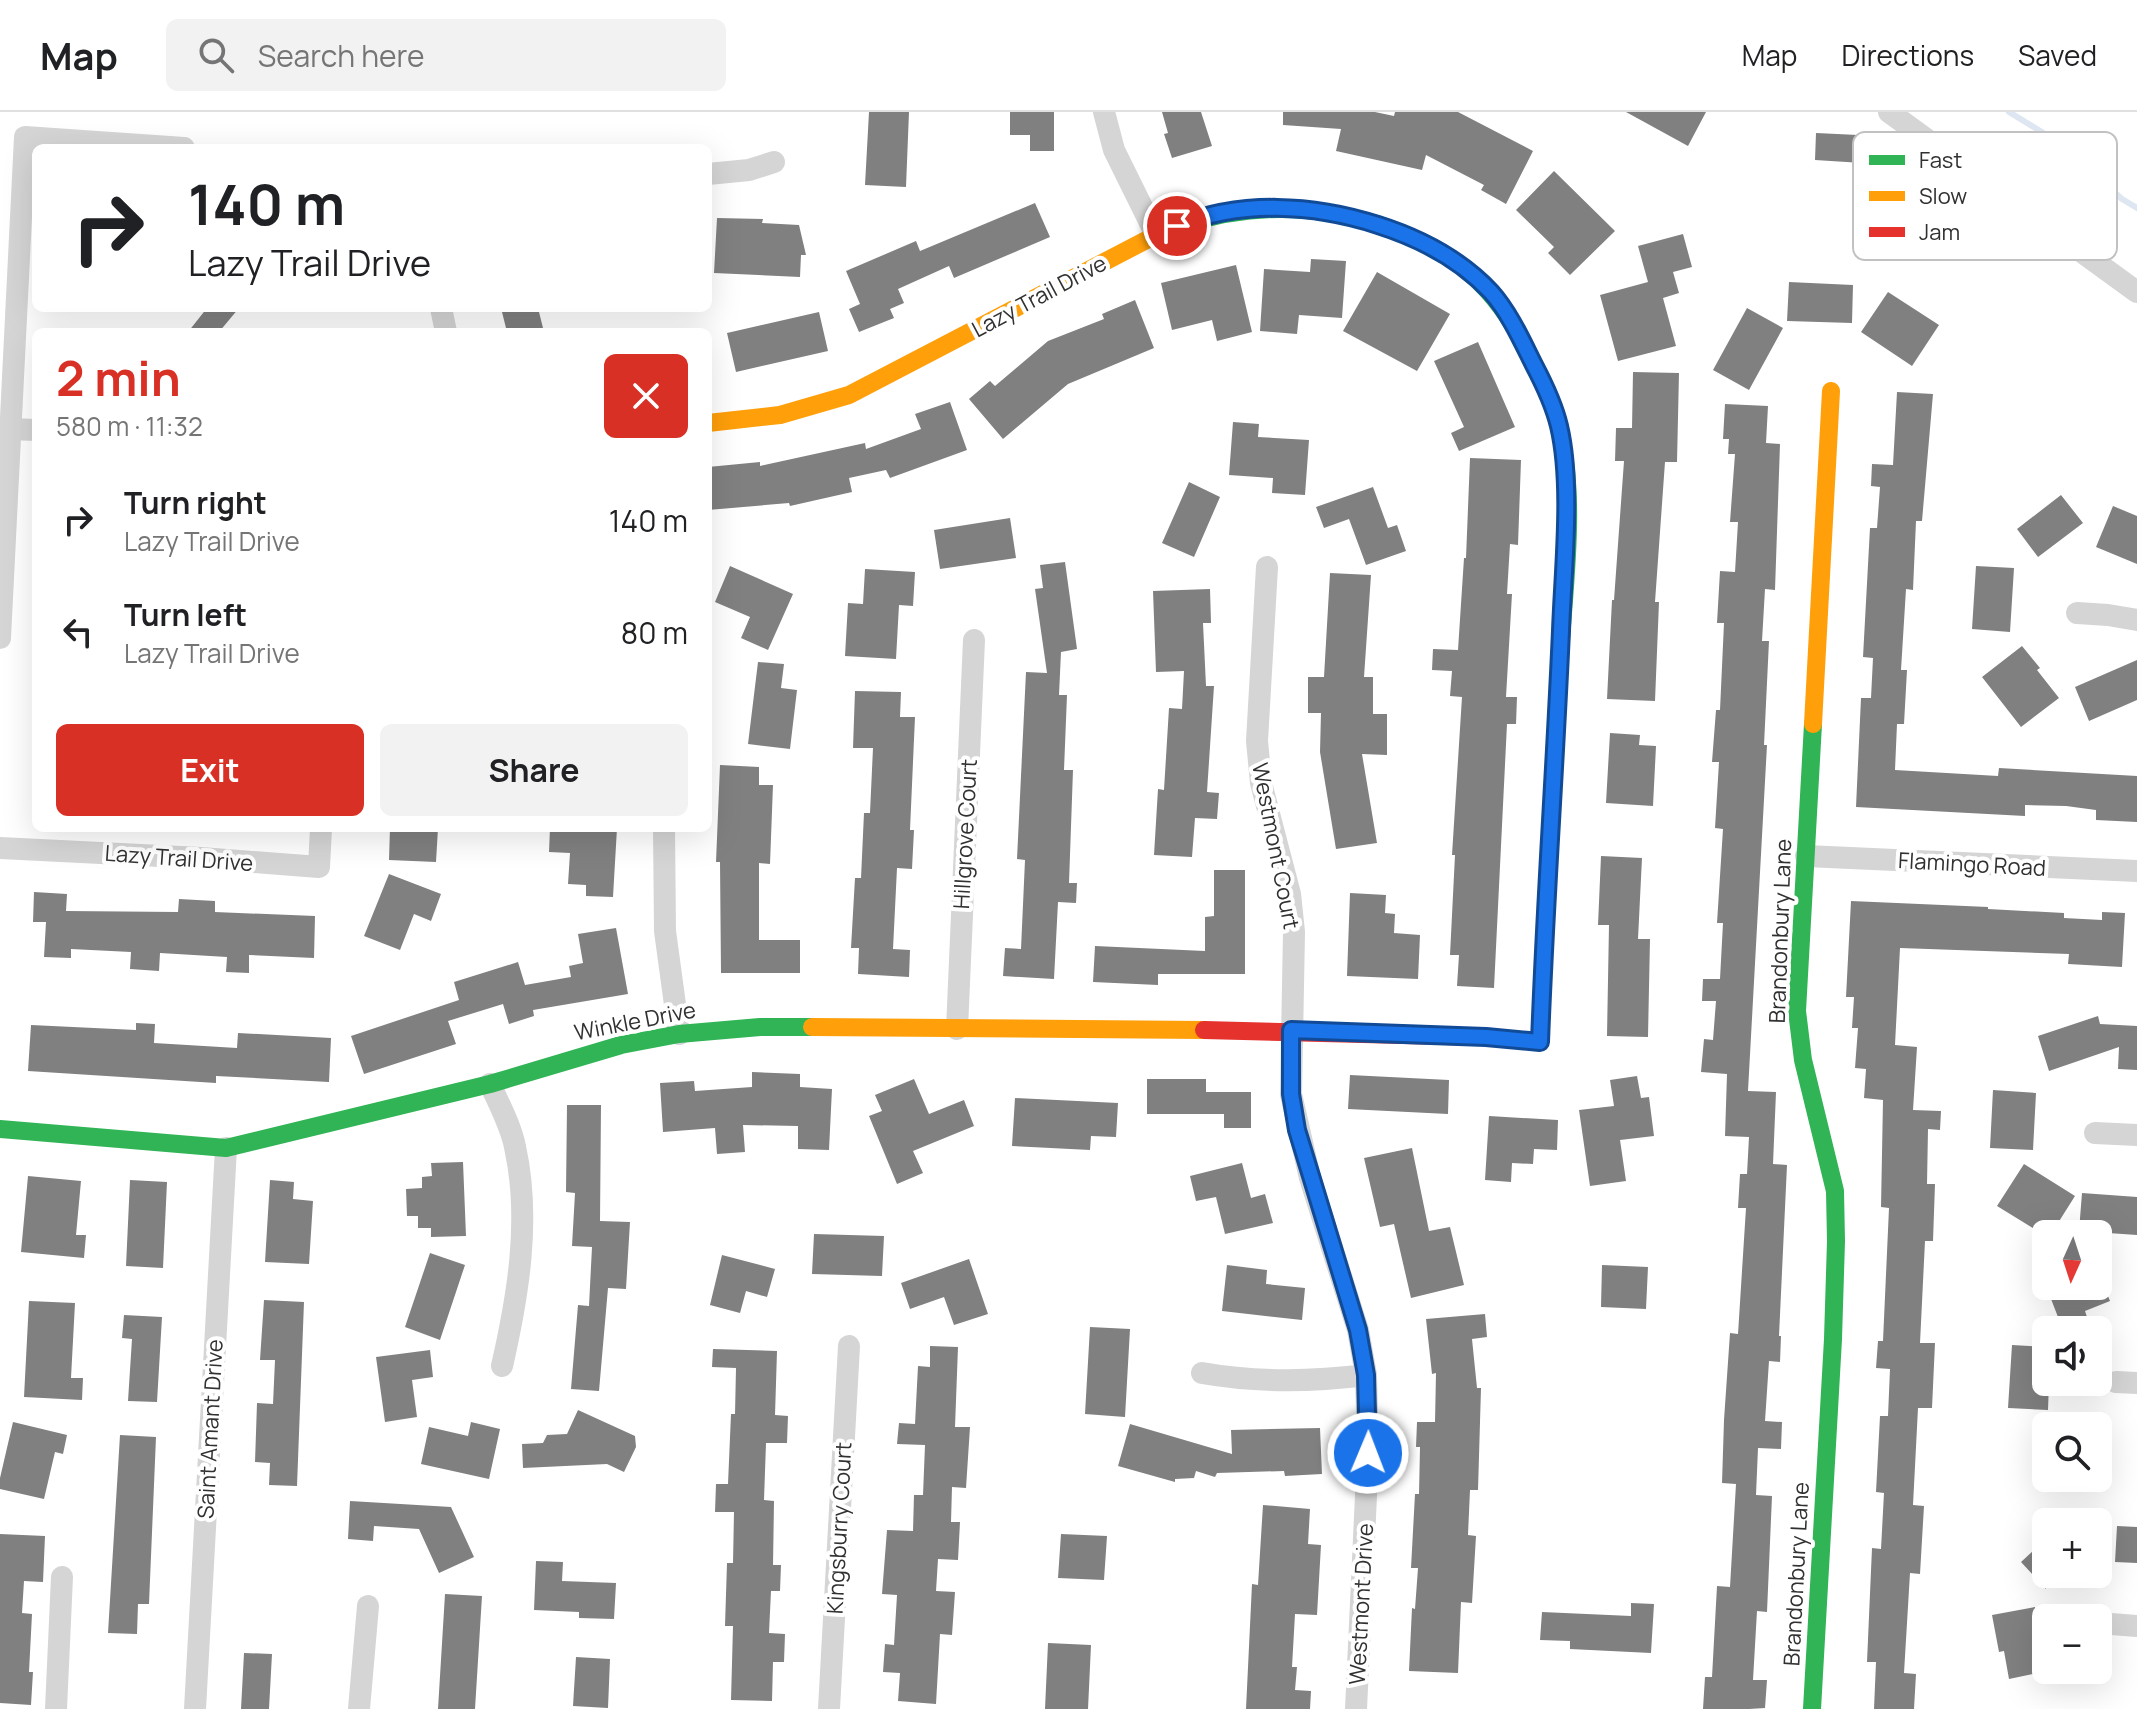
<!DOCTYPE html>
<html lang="en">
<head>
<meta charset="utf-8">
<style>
	:root { --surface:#fff; --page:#f2f2f2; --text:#202124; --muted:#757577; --line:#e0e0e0; --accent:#d93025 }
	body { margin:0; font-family:Manrope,sans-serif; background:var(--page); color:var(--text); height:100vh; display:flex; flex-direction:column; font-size:30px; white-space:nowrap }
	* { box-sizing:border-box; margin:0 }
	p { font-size:26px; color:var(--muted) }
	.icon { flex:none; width:44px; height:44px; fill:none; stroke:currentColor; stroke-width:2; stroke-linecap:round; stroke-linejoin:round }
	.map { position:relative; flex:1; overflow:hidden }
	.drawer { position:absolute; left:32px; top:216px; width:680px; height:504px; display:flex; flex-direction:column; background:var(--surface); border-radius:12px; box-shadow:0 8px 32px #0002 }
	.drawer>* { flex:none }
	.banner { position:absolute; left:32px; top:32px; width:680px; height:168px; border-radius:12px; box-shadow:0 8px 32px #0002; background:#fff; color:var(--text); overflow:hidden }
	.needle { width:52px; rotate:183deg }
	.buttons { position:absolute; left:2032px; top:1108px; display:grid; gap:16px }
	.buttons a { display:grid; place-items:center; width:80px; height:80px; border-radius:12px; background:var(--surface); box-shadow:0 8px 32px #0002; font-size:40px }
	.pin { position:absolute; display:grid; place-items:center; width:68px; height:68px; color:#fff; margin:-34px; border:4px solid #fff; border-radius:50%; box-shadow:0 2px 8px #0007 }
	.me { position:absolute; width:88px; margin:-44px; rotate:1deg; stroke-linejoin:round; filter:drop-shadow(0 0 6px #0008) }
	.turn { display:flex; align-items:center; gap:28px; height:168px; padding:0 24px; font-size:36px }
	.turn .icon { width:104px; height:104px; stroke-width:2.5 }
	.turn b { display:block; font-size:56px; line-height:68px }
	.round { display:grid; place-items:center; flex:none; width:84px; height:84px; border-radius:12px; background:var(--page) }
	.head { display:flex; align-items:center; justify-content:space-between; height:136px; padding:0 24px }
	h1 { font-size:48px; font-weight:700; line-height:60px; color:var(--accent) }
	.cta { display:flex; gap:16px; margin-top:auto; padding:16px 24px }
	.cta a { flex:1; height:92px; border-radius:12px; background:var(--accent); color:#fff; font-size:32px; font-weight:700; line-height:92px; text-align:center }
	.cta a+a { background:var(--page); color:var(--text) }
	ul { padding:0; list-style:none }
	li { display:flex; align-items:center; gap:24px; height:112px; padding:0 24px }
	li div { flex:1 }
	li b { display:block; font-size:30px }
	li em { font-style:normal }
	header { display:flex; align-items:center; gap:48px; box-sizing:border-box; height:112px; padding:0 40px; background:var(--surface); border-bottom:2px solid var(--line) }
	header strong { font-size:38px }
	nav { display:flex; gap:44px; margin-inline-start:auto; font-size:28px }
	.search { width:560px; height:72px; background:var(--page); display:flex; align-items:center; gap:20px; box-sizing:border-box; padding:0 28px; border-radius:12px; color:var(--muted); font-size:30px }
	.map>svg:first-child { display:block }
</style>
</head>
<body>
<header>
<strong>Map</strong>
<div class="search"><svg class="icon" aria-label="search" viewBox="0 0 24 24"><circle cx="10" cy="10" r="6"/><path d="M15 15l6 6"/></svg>Search here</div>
<nav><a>Map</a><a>Directions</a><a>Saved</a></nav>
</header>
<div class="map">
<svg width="2137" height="1597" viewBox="0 0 2137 1597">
	<rect width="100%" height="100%" fill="#fff"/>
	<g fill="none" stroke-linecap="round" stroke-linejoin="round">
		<path stroke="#dde6f1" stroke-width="6" d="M2009,0L2058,30L2122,87L2137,96"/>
	</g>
	<path fill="#808080" d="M869,0H909L906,75L865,73Z
		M1010,0H1054V39H1030V23H1010Z
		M1162,0H1201L1212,34L1172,46L1164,22L1168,21Z
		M1283,0H1375L1394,4L1395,0H1458L1533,39L1506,92L1481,78L1484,73L1426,43L1422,58L1336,39L1341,17L1283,13Z
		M1626,0H1706L1688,34Z
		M1816,21L1879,24L1878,52L1815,48Z
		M1554,59L1615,119L1570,163L1548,141L1554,135L1516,98Z
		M1035,91L1050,125L954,166L949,154L898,177L904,191L890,197L894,206L859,220L849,197L860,192L846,159L916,129L920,139Z
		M717,106L763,107L762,111L799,113L806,143H801L800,165L714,161Z
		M1683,122L1692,155L1673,160L1679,181L1663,186L1676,234L1618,249L1600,183L1648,170L1638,134Z
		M1311,147L1346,149L1342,206L1299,203L1297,222L1260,219L1264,157L1310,160Z
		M1236,153L1252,220L1217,229L1212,208L1172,218L1161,171Z
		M1377,160L1450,202L1417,259L1343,219Z
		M1789,170L1853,173L1852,211L1787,209Z
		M1888,180L1939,213L1912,254L1861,220Z
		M1135,188L1154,236L1068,272L1003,327L969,287L990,269L995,274L1048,229L1104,207L1102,202Z
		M207,196H239L219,220H188Z
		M501,196H538L544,220H507Z
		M1747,196L1783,216L1749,278L1713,258Z
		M819,200L828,239L736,260L727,221Z
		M1478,230L1515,315L1459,339L1451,321L1464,315L1434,249Z
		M1633,260L1679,261L1677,350H1665L1655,490H1659L1655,589L1607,587L1612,488H1614L1624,349H1615L1616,316H1632Z
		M1897,280L1933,282L1922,409H1916L1913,478L1906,477L1901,558H1907L1904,612H1897L1895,658L1998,664L1999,656L2137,664V710L2096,708V698L2066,694L2025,693V704L1856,695L1861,586H1871L1873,546L1863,545L1870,416H1877L1880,375L1871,374L1872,352L1893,353Z
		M950,290L967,338L890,366L886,358L849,366L852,380L790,394L789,391L708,398V355L760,350V354L865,331L866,337L921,317L915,302Z
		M1725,292L1768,294L1766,331L1780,332L1775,478L1765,477L1762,529H1769L1764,633H1767L1748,979L1776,980L1773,1052L1787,1053L1779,1224H1781L1780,1250L1769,1249L1765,1309L1782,1310L1781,1337L1758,1336L1756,1383L1772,1384L1767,1500L1757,1499L1753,1568H1767L1765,1596L1749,1597H1703L1705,1565H1712L1717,1474L1730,1475L1736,1372L1722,1371L1724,1308L1730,1221L1738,1222L1746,1096H1738L1740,1062H1747L1749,1025L1725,1024L1727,962L1701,960L1704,927L1713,928L1716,889H1702L1703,867H1720L1723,811H1717L1723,717L1715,716L1719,650H1712L1716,598H1720L1724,511H1717L1720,459L1735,460L1738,410H1730L1735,342H1728L1729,327H1723Z
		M1233,310L1259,312L1258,325L1309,328L1305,383L1272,381L1273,366L1229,363Z
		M1470,346L1521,348L1518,433L1510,432L1507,482H1512L1506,585H1517L1516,612H1507L1494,876L1457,874L1459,843H1450L1455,743H1452L1462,585L1450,584L1452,559L1432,558L1433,537L1458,538L1464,446H1466Z
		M1189,370L1220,385L1194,445L1162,431Z
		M1373,375L1388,416L1397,413L1406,439L1366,453L1349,407L1324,416L1316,395Z
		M2061,383L2083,411L2038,445L2017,417Z
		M2113,394L2137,404V452L2096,435Z
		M1010,406L1016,446L940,457L934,418Z
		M1065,450L1077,537L1061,540L1059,583H1067L1064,658H1073L1069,771H1077L1076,791L1058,790L1054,867L1003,864L1005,836L1021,837L1025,748L1017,747L1026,560L1047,561L1035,477L1043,476L1040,453Z
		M730,454L793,482L768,538L741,526L750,505L715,490Z
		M1976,454L2014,456L2010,520L1972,517Z
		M865,457L915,460L913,494L899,493L896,547L845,544L848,491L863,492Z
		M1330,461L1371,463L1364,565H1373V602H1387V643L1362,642L1377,731L1336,737L1320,640L1321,601H1308V565H1324Z
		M1210,477L1211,511H1203L1206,574H1214L1207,680L1219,681L1217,707L1195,706L1192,745L1154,743L1158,677L1164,678L1169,596L1182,597L1184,559L1156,560L1153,479Z
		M2022,534L2040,556L2037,558L2059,586L2021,615L1982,565Z
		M2137,548V588L2089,609L2075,575Z
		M758,550L784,552L781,576L797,578L790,637L748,632Z
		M855,579L901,580L900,605H915L910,718H914L912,757L897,756L893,837L910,838L909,865L858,862L859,836H851L855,766H861L864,701H870L873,636H853Z
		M1610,621L1640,623L1639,633L1656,634L1653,694L1606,691Z
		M720,653L759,655V673H773L770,752L759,751V828H800V861H721L720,750H716Z
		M390,716H438L436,750L389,748Z
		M550,716H617L613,785L586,784V773L568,772L570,741L549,740Z
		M1601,744L1642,746L1638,827H1650L1648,925L1607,924L1609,813H1598Z
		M1214,758H1245V862H1158V873L1093,870L1095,834L1205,839V805L1214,804Z
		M389,762L441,782L431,809L414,802L400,838L364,824Z
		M34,780L67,782L66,799L178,800L179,787L215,789V800L315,804L314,846L249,843V861L226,860L227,845L160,841L159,859L130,857L131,840L71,837V846L44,845L46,810H33Z
		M1350,781L1386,783L1385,801L1395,802L1394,821L1420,823L1418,867L1347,864Z
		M1851,789L1988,795V797L2064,801V806L2102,808V800L2125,801L2122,855L2068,852L2069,842L1900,836L1895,933L1917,935L1913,998L1941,999L1940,1018L1928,1017L1927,1072H1935L1933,1129H1925L1920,1231H1935L1932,1296H1918L1913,1393L1924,1394L1920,1462L1910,1461L1904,1561L1916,1562L1914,1597H1874L1876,1550H1867L1872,1436L1881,1437L1884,1381L1876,1380L1880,1304H1888L1890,1257L1876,1256L1878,1229H1883L1889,1096L1881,1095L1883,988L1864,986L1866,957L1855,956L1858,916H1852L1854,885H1846Z
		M616,816L628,882L533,898L534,904L509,912L503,892L448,909L456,932L364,962L351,924L459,888L454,870L518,850L525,873L571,865L569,854L583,851L578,822Z
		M2098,904L2100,912L2137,914V958L2118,957L2119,935L2049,959L2038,924Z
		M136,911L155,912L154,931L237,936L238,921L331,926L329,970L216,964V971L28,959L31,913L136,918Z
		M752,960L800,962V975L832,977L829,1038L798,1037V1014L743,1013L745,1040L717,1042L715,1016L663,1020L660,971L694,969L695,979L752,975Z
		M1350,963L1449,968L1448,1002L1348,997Z
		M1637,964L1641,986L1649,985L1654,1024L1620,1028L1626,1069L1590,1074L1579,998L1614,994L1610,968Z
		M914,967L929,1002L964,988L974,1014L913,1039L923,1061L897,1072L869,1004L882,999L875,983Z
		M1147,967H1206V980H1251V1016H1224V1002H1147Z
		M1993,978L2036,981L2033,1038L1990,1036Z
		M1015,986L1118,991L1116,1025L1091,1024L1090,1038L1012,1034Z
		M567,993H601L600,1109L630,1110L626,1177L608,1176L599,1279L571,1277L578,1193L589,1194L592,1135L572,1134L575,1081L566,1080Z
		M1489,1004L1558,1008L1557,1038L1534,1037L1533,1052L1512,1051L1511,1070L1485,1068Z
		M1412,1036L1429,1119L1450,1115L1464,1173L1411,1186L1394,1112L1380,1115L1364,1046Z
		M463,1050L466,1124L431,1125V1116H418V1104H407L406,1077L422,1076V1065L432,1064L431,1051Z
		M1242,1051L1251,1086L1265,1082L1273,1111L1225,1122L1216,1085L1196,1089L1190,1064Z
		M2024,1052L2075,1084L2051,1122L2046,1124L1997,1094Z
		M28,1064L81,1069L76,1123H86L84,1146L21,1140Z
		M130,1068L167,1070L163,1156L126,1154Z
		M270,1068L294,1070L293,1087L313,1089L309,1152L265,1150Z
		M2082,1081L2137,1085V1123L2079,1119Z
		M814,1122L884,1124L882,1164L812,1162Z
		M430,1141L465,1153L440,1228L405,1215Z
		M722,1143L775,1157L767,1185L746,1179L740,1201L710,1193Z
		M969,1147L988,1202L954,1213L944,1185L910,1197L901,1171Z
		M1227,1153L1267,1158L1266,1172L1305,1176L1302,1208L1222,1199Z
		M1602,1153L1648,1155L1646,1197L1601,1195Z
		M2046,1174H2104L2110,1189L2085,1199L2089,1211L2072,1218H2063Z
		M264,1188L304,1190L297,1374L269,1373L270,1351L255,1350L257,1291L273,1292L275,1248H260Z
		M29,1189L75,1191L71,1266H83L82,1288L24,1285Z
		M1485,1202L1487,1225L1472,1227L1477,1276H1481L1478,1378H1470L1468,1423L1476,1424L1472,1491L1461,1490L1458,1561L1409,1559L1412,1496L1415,1497L1418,1456H1411L1415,1382H1419L1420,1335H1416L1417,1310H1435L1436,1261L1432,1262L1426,1207Z
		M124,1203L162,1205L157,1290L128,1289L132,1227L122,1226Z
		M1090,1215L1130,1217L1125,1305L1085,1302Z
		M2012,1233L2046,1235V1270H2049L2048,1298L2008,1296Z
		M930,1234L958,1235L955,1315H970L966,1376L952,1375L951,1410H960L958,1448L938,1447L936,1479L955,1480L952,1523L940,1522L936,1592L898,1589L900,1561L883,1560L885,1532L894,1533L897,1483L882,1482L887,1418L913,1419L914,1383H923L925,1333L897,1332L899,1311L915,1312L918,1254L930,1255Z
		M713,1237L777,1239L775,1303L788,1304L787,1331H766L764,1388L774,1389L773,1453H781L780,1479H771L769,1521L785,1522L784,1550H773L772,1589L731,1588L733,1514H725L727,1451H733L734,1400H715L716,1372H728L731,1302H735L736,1256L712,1255Z
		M430,1238L433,1265L412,1268L417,1305L385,1310L376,1245Z
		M578,1298L635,1324L636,1335L624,1360L607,1352L523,1356L522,1332L543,1331L547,1323L567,1322Z
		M13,1310L67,1323L63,1342L55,1340L44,1387L0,1377V1366Z
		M471,1310L500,1317L489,1367L421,1352L429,1315L468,1324Z
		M1130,1312L1232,1342L1231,1318L1320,1316L1322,1362L1285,1364L1284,1359L1217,1361L1215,1365L1196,1359L1194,1366L1175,1367V1370L1118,1354Z
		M120,1323L156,1325L149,1492H138L137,1522L108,1521Z
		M350,1389L451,1395L474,1445L439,1461L419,1417L374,1414L373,1429L348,1427Z
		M1263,1393L1310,1397L1308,1432L1321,1433L1317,1503L1295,1502L1292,1555H1297L1295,1578L1311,1579L1310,1597H1246L1252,1472L1258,1473Z
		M2117,1414L2137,1415V1451L2115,1450Z
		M0,1422L45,1424L43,1470L24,1469L22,1501L32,1502L29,1560H33L31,1593L0,1591Z
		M1061,1422L1107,1424L1104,1468L1058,1466Z
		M2046,1427V1477L2021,1450Z
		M536,1449L563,1450L562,1469L616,1471L614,1507L579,1506V1500L534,1498Z
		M445,1482L482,1484L475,1597H438Z
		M1631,1491L1654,1492L1651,1541L1570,1537V1529L1540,1528L1542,1500L1631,1504Z
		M2035,1495L2048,1559L2009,1567L2004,1539L1999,1540L1992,1503Z
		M1048,1531L1091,1533L1088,1597H1045Z
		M244,1541L272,1542L269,1597H241Z
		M576,1545L610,1547L608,1596L573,1594Z"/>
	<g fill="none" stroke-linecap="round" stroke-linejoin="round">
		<path stroke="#d5d5d5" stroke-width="22" d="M1104,0L1114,38L1156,123
			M1889,0L2137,180
			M708,62L749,58L774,50
			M441,196L446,220
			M10,317L36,318
			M1267,455L1257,629L1261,671L1290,782L1294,820L1291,982L1310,1066L1358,1218L1366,1263L1368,1341L1356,1597
			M2077,501L2108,503L2137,508
			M0,526L25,25L184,36
			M664,716L665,819L679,922
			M0,736L201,746L319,755L321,716
			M1806,744L2137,759
			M957,917L974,528
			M490,972C499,992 511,1014 515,1035C531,1107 518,1184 502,1254
			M2095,1021L2137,1023
			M1202,1261C1258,1271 1310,1270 1366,1263
			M2116,1270L2137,1271
			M2098,1511L2137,1514
			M56,1597L62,1465
			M195,1597L226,1036
			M359,1597L368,1494
			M829,1597L849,1234"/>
		<path stroke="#30b455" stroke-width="18" d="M1183,113C1253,90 1322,92 1391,117C1457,141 1496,176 1527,238C1539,262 1552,285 1558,311C1578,390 1563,478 1559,559C1554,658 1548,757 1543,856
			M0,1017L226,1036L490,972L621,933L679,922L760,915H812
			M1812,1597L1833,1227L1836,1129L1835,1079L1803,948L1797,899L1813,612"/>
		<path stroke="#ff9f0a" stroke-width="18" d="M708,311L780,303L849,283L1156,123L1183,113
			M1813,612L1831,279
			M812,915L1204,918"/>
		<path stroke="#e5322d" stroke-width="18" d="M1204,918L1486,925L1540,930L1543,856"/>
	</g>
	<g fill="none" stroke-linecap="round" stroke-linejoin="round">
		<defs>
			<path id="route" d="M1177,114C1241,88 1313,92 1378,113C1419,126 1461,148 1491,180C1509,200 1522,229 1534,253C1544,272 1554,293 1559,314C1573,373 1563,459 1561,519C1555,656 1545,793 1540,930L1486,925L1291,918V982L1297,1018L1358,1218L1366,1263L1368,1341"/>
		</defs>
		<use href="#route" stroke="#114b97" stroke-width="20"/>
		<use href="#route" stroke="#1a73e8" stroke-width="14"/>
	</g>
	<g text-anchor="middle" stroke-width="8" stroke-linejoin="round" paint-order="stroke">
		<g font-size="22" fill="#313131" stroke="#fff">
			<text transform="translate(1039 184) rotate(-28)" y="8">Lazy Trail Drive</text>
			<text transform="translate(965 722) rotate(-87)" y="8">Hillgrove Court</text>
			<text transform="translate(1276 734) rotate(79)" y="8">Westmont Court</text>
			<text transform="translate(179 746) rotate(4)" y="8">Lazy Trail Drive</text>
			<text transform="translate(1972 752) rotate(3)" y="8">Flamingo Road</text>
			<text transform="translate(1780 819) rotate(-88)" y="8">Brandonbury Lane</text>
			<text transform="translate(635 909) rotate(-11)" y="8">Winkle Drive</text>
			<text transform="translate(210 1317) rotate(-87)" y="8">Saint Amant Drive</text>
			<text transform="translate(839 1416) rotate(-87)" y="8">Kingsburry Court</text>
			<text transform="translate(1796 1462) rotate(-87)" y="8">Brandonbury Lane</text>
			<text transform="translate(1361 1492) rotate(-87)" y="8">Westmont Drive</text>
		</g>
	</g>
	<rect x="1853" y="20" width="264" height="128" rx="12" fill="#fff" stroke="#c1c1c1" stroke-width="2"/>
	<rect x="1869" y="43" width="36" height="10" fill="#30b455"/>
	<rect x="1869" y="79" width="36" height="10" fill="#ff9f0a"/>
	<rect x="1869" y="115" width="36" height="10" fill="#e5322d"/>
	<g font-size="22" fill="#313131">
		<text x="1919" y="56">Fast</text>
		<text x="1919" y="92">Slow</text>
		<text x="1919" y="128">Jam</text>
	</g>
</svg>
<div class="buttons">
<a><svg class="needle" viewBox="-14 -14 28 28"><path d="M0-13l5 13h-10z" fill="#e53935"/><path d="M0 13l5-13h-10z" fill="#757577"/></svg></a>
<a><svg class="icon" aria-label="sound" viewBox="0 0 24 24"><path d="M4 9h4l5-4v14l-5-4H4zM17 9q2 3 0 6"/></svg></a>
<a><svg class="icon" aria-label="search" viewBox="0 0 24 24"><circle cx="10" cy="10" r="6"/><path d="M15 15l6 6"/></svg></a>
<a>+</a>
<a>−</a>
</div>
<div class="pin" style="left:1177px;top:114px;background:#d93025"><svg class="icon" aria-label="arrive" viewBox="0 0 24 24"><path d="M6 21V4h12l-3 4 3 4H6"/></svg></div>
<svg class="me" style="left:1368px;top:1341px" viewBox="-20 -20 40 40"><circle r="17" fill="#1a73e8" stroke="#fff" stroke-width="3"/><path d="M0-11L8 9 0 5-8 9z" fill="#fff"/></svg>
<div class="banner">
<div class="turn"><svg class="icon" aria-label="right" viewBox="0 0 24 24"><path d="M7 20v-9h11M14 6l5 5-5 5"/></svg><div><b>140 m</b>Lazy Trail Drive</div></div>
</div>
<section class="drawer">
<div class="head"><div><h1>2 min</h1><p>580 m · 11:32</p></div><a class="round" style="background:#d93025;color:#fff"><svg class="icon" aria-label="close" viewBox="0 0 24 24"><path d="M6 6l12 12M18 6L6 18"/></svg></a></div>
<ul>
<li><svg class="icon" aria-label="right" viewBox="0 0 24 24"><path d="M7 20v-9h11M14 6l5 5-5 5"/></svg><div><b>Turn right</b><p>Lazy Trail Drive</p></div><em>140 m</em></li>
<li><svg class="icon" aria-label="left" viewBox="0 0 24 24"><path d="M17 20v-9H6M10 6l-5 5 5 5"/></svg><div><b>Turn left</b><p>Lazy Trail Drive</p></div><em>80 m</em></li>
</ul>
<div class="cta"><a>Exit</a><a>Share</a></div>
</section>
</div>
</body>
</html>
